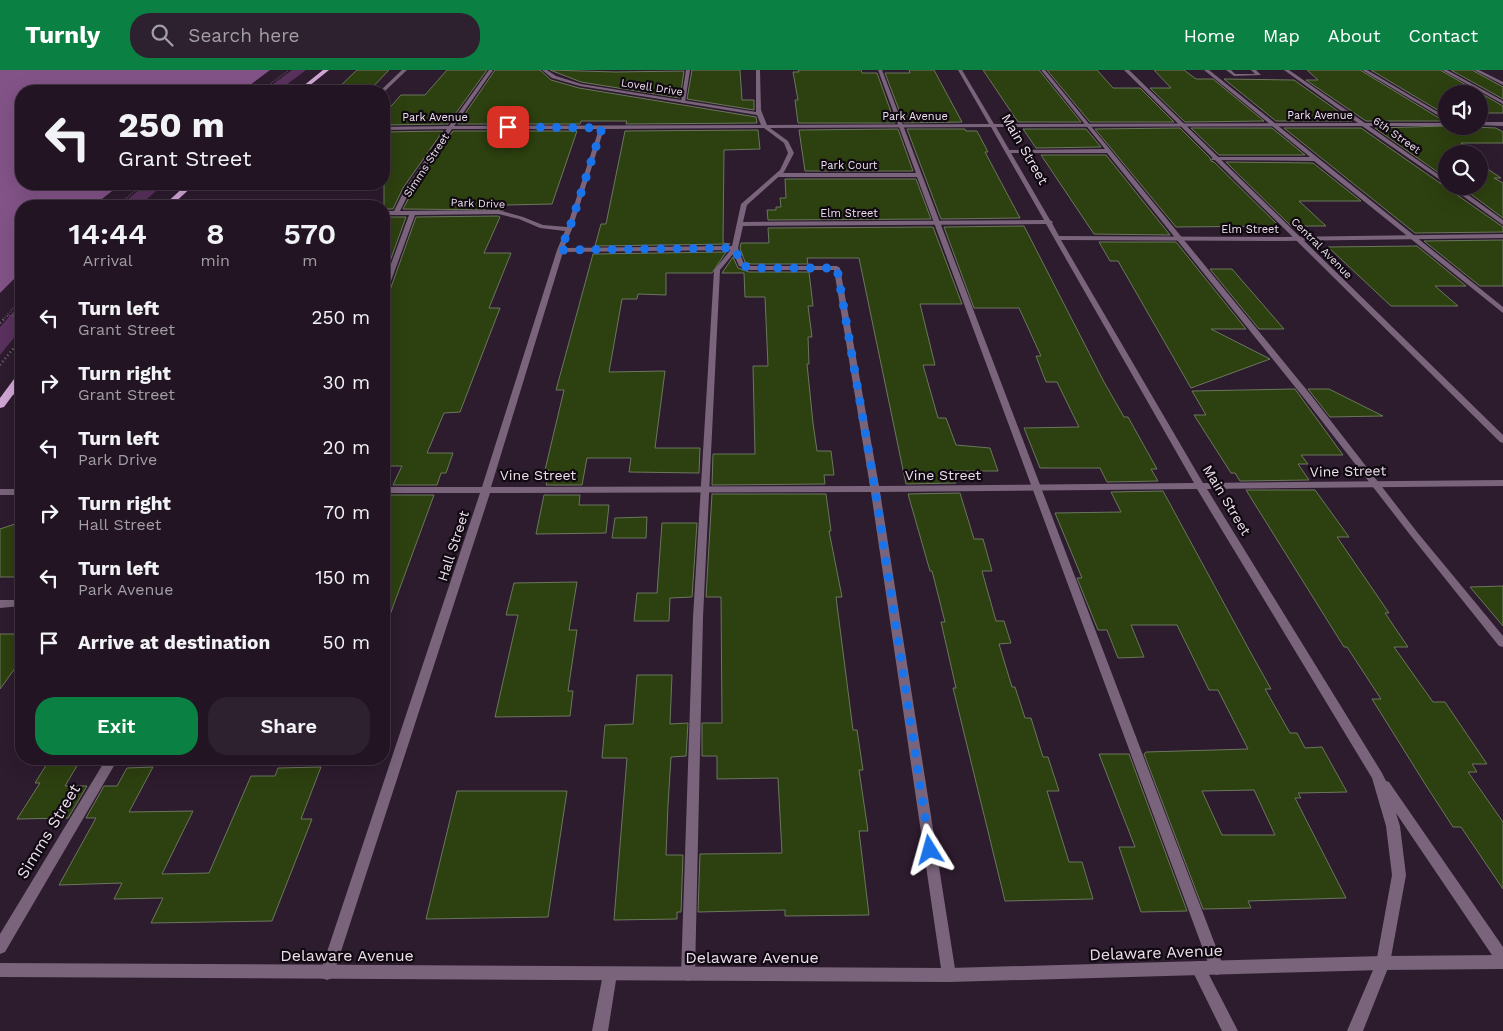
<!DOCTYPE html>
<html lang="en">
<head>
<meta charset="utf-8">
<style>
	:root { --surface:#221422; --page:#2e212f; --text:#f1f3f6; --muted:#a29ea5; --line:#3f3340; --accent:#0b8043 }
	body { margin:0; font-family:"Work Sans",sans-serif; background:var(--page); color:var(--text); height:100vh; display:flex; flex-direction:column; font-size:19px; white-space:nowrap }
	* { box-sizing:border-box; margin:0 }
	p { font-size:16px; color:var(--muted) }
	.icon { flex:none; width:28px; height:28px; fill:none; stroke:currentColor; stroke-width:2; stroke-linecap:round; stroke-linejoin:round }
	.map { position:relative; flex:1; overflow:hidden }
	.details { position:absolute; left:15px; top:130px; width:375px; height:565px; display:flex; flex-direction:column; background:var(--surface); border-radius:20px; box-shadow:0 5px 20px #0002,0 0 0 1px var(--line) }
	.details>* { flex:none }
	.hud { position:absolute; left:15px; top:15px; width:375px; height:105px; border-radius:20px; box-shadow:0 5px 20px #0002,0 0 0 1px var(--line); background:#221422; color:var(--text); overflow:hidden }
	.controls { position:absolute; left:1438px; top:15px; display:grid; gap:10px }
	.controls a { display:grid; place-items:center; width:50px; height:50px; border-radius:50%; background:var(--surface); box-shadow:0 5px 20px #0002,0 0 0 1px var(--line); font-size:25px }
	.pin { position:absolute; display:grid; place-items:center; width:42px; height:42px; color:#fff; margin:-21px; border-radius:10px; box-shadow:0 2px 8px #0006 }
	.me { position:absolute; width:55px; margin:-28px; rotate:352deg; stroke-linejoin:round; filter:drop-shadow(0 0 4px #0008) }
	.turn { display:flex; align-items:center; gap:18px; height:105px; padding:0 20px; font-size:22px }
	.turn .icon { width:65px; height:65px; stroke-width:2.5 }
	.turn b { display:block; font-size:35px; line-height:42px }
	.eta { display:flex; justify-content:space-evenly; align-items:center; height:85px; text-align:center }
	.eta b { font-size:30px; font-weight:600; line-height:35px }
	.action { display:flex; gap:10px; margin-top:auto; padding:10px 20px }
	.action a { flex:1; height:58px; border-radius:20px; background:var(--accent); color:#fff; font-size:20px; font-weight:600; line-height:58px; text-align:center }
	.action a+a { background:var(--page); color:var(--text) }
	ul { padding:0; list-style:none }
	li { display:flex; align-items:center; gap:15px; height:65px; padding:0 20px }
	li div { flex:1 }
	li b { display:block; font-size:19px }
	li em { font-style:normal }
	header { display:flex; align-items:center; gap:30px; box-sizing:border-box; height:70px; padding:0 25px; background:var(--accent); color:#fff }
	header strong { font-size:24px }
	nav { display:flex; gap:28px; margin-inline-start:auto; font-size:18px }
	.search { width:350px; height:45px; background:var(--page); display:flex; align-items:center; gap:12px; box-sizing:border-box; padding:0 18px; border-radius:20px; color:var(--muted); font-size:19px }
	.map>svg:first-child { display:block }
</style>
</head>
<body>
<header>
<strong>Turnly</strong>
<div class="search"><svg class="icon" aria-label="search" viewBox="0 0 24 24"><circle cx="10" cy="10" r="6"/><path d="M15 15l6 6"/></svg>Search here</div>
<nav><a>Home</a><a>Map</a><a>About</a><a>Contact</a></nav>
</header>
<div class="map">
<svg width="1503" height="961" viewBox="0 0 1503 961">
	<rect width="100%" height="100%" fill="#2d1b2e"/>
	<path fill="#59315d" d="M292,0H306L278,21H264Z
		M146,114H164L139,136H120Z
		M21,233V259L0,285V257Z"/>
	<path fill="#825387" d="M0,0H270L242,21H21V114H121L93,136H21V202L0,223Z"/>
	<path fill="#2d400f" stroke="#6b775d" fill-rule="evenodd" d="M357,0H389L369,21H335Z
		M447,0H487L448,54L384,55V44L401,25H425Z
		M495,0H540L551,10L579,18L756,47L757,53L626,54L627,51H581L580,54H458Z
		M550,0L615,2L684,1L680,28L581,12Z
		M692,0H740L742,30H754V40L687,29Z
		M798,0H861L862,3H877L895,53H798L795,30H798L793,2H799Z
		M909,0H934L962,52L904,53L885,3H910Z
		M983,0H1039L1081,52H1018Z
		M1047,0H1097L1113,18H1140L1174,52H1090Z
		M1154,0H1184L1196,9H1213L1264,51L1185,52L1150,18H1171Z
		M1307,0H1360L1444,51H1366L1306,10H1318Z
		M1371,0H1440L1503,36V43H1479V24H1446V45Z
		M1451,0H1472L1503,17V29Z
		M1224,9L1294,10L1352,51H1276Z
		M1448,56L1496,58L1503,62V73H1461L1474,81H1459L1464,84H1446V108L1375,58Z
		M1180,58L1210,88L1211,91L1214,92L1279,156L1176,157L1095,59Z
		M1191,58H1272L1305,85H1219Z
		M1284,58H1361L1503,157V162L1415,163Z
		M898,59L913,101H805L799,60Z
		M907,59H965L966,61H977L988,82H985L1020,148L941,149Z
		M1023,59H1086L1101,77L1036,78Z
		M758,60L760,79L724,80L723,173L730,174L595,176L601,154H606L625,61Z
		M443,61L403,118L393,139H384V62Z
		M453,61H577L552,134L506,135L504,140L403,139L413,120Z
		M1041,85H1106L1170,165L1094,164Z
		M1226,92L1313,93L1361,131H1299L1326,156H1291Z
		M1479,93L1501,108H1494L1503,113V148L1460,116H1479Z
		M785,109H916L931,149L768,150L767,140H776V137H781L780,128H786Z
		M498,146L500,147L484,183H511L489,238H500L460,342L444,343L427,383H453L446,403H441L437,415H393L402,396H384V226L389,223L416,147Z
		M384,147H406L384,208Z
		M1024,156L1104,312L1124,347H1128L1157,399H1151L1158,411L1107,412L1100,398H1040L1024,358L1079,357L1057,312H1046L1036,286H1041L1019,238H974L944,157Z
		M933,157L962,234H920L935,295H923L938,348H946L956,375L990,378L998,401H952L956,413L906,414L859,188H807L808,194H751L745,192L740,178L741,173H769L768,158Z
		M1503,170V216H1480L1424,171Z
		M1099,172H1176L1246,259H1211L1270,289L1191,318L1118,191H1110Z
		M1417,176L1466,216H1435L1458,236H1391L1328,177Z
		M726,182L712,203H666V225L638,224L637,229H622L609,302L665,301L655,378H700L699,403L629,402L631,388H587L582,415H546L549,400H545L564,320H556L593,184Z
		M733,187L738,198L749,202H809L813,236H808L812,267H808L809,294H807L813,353L817,381H831L834,405H824L825,414L712,415L713,384H755L753,296H768L765,227H745L744,203H722Z
		M1210,199H1232L1284,259H1259Z
		M1295,319L1343,385H1301L1308,394H1298L1309,410L1240,411L1235,403H1231L1194,345H1206L1192,321Z
		M1308,319H1329L1383,346L1330,347Z
		M1246,420H1315L1349,467H1337L1389,543H1385L1408,577H1394L1433,632H1445L1487,694H1472L1477,702H1468L1503,752V819L1461,757H1453L1427,717L1372,629H1381L1347,577H1344Z
		M1163,421L1252,585L1271,619H1265L1290,663H1297L1305,678L1322,677L1347,722L1298,723L1301,728H1295L1346,828L1248,831L1251,838L1203,839L1144,684L1146,682L1248,679L1218,620H1209L1177,555H1131L1144,587L1118,588L1107,560H1098L1077,508H1082L1055,443L1121,442L1111,422ZM1254,720L1275,765H1222L1202,721Z
		M960,423L974,469H983L992,501H982L996,551H1004L1011,573L999,574L1012,617H1015L1025,648H1031L1043,687H1048L1059,721H1047L1069,792H1082L1093,829L1005,831L953,618H956L941,552H945L932,501H930L908,424Z
		M712,424H826L831,461H829L842,527H836L853,660H857L863,700H859L868,761H859L869,845L785,846V840L698,842L700,784L782,783L778,708L717,709V686H702V653H722L721,527H706Z
		M389,425H434L387,553H384V436Z
		M544,425H580L579,435H609L606,463L536,464Z
		M647,447L646,468H612L615,448Z
		M21,452V507H0V459Z
		M662,453H697L692,527L670,528L669,551H634L637,523H657Z
		M577,512L569,560H577L568,621H573L570,646L495,647L518,545H506L514,513Z
		M1503,516V556L1470,517Z
		M0,564H21V590L0,619Z
		M637,605H672L670,654L688,653L686,686L671,687L668,735L666,785H683L681,842H677V849L614,850L627,688H602L605,655L633,654Z
		M1099,684H1129L1187,841L1141,842L1119,777H1135Z
		M50,689H81L65,716H87L68,748L17,749L40,713H35Z
		M153,697L129,742L193,741L162,804L209,803L251,706H275L278,698L321,697L301,749H312L272,851L151,853L163,828L114,829L122,813L59,815L96,748H86L104,716H117L127,698Z
		M457,721H567L548,847L426,849Z"/>
	<g fill="none" stroke-linecap="round" stroke-linejoin="round">
		<path stroke="#7b6c7c" stroke-width="2" stroke-dasharray="0.5 2" stroke-linecap="butt" d="M261,21L289,0
			M117,136L143,114
			M7,246L21,245
			M3,250L21,229"/>
		<path stroke="#7b6c7c" stroke-width="2.5" stroke-dasharray="1 3" stroke-linecap="butt" d="M0,253L4,249
			M0,295L21,269"/>
		<path fill="#79647b" fill-rule="evenodd" d="M402,0H407L384,22L380,21Z
			M686,0H690L685,32L683,33L681,32Z
			M878,0H882L1224,898L1222,903L1217,905L1212,903L1210,898L917,107H778L775,105L778,103H916Z
			M1041,0H1045L1310,324L1417,462L1503,566V577L1499,576L1411,466L1304,328L1107,83H1007L1006,82L1009,80L1105,79Z
			M1204,0H1209L1503,237V243L1314,91L1212,90L1211,89L1214,87H1310Z
			M1226,0H1231L1235,4H1255L1251,0H1256L1261,5L1234,6Z
			M1362,0H1367L1446,47V50Z
			M1474,0H1479L1503,12V15Z
			M735,176L738,178L720,200L703,547L695,904L693,909L688,911L683,909L681,904L693,547L714,200L733,177Z
			M6,321H21V325H6Z
			M0,530H21V536L0,538Z"/>
		<path fill="#79647b" fill-rule="evenodd" d="M489,0H493L454,56L761,55L757,45L580,16L552,8L542,0H547L556,6L581,14L756,42V0H760L761,40L767,55L989,54L958,0H962L994,54L1358,53L1284,0H1289L1365,53H1446V56H1369L1446,110V114L1362,56L996,57L1050,150L1053,152L1052,153L1059,166L1279,167L1503,164V168L1279,171L1061,170L1203,413L1503,410V416L1207,419L1382,703L1386,711L1389,712L1503,877V896L1498,894L1396,743L1400,756L1406,805L1390,893L1363,961H1347L1376,893L1392,805L1386,756L1372,708L1197,419L880,422L956,905L954,910L949,912L944,910L942,905L871,422L490,423L334,903L332,908L327,910L322,908L320,903L480,423H384V417H482L557,180L565,161L540,158L519,149L498,144L415,145L387,222L384,224V213L409,145H384V141H394L405,119L447,59L384,60V57L449,56ZM991,57L1044,150L743,152L747,135L784,102L794,83L788,71L770,58ZM764,58L784,73L788,83L780,100L741,134L732,176L564,178L572,159L604,59ZM452,59H599L567,157L543,155L523,147L498,140L400,141L411,119ZM1046,154L1194,413L879,416L840,198L837,196H751L744,194L738,178L743,156ZM732,180L739,196L750,200H834L870,416L491,417L563,182Z
			M1442,0H1447L1503,31V34Z
			M1503,52V56L1479,55V52Z
			M1449,116H1456L1503,150V155Z
			M0,419H21V425H0Z
			M106,689H118L5,882L0,884V864Z
			M1198,891L1203,893L1238,961H1222L1191,898L1193,893Z
			M610,897L615,899L617,904L608,961H592L603,904L605,899Z"/>
		<path fill="#79647b" fill-rule="evenodd" d="M1124,0H1129L1503,365V373L1500,372Z
			M1503,885V899L1383,900L949,912L0,907V893L949,898L1383,886Z"/>
		<path fill="#d1a6d6" fill-rule="evenodd" d="M323,0H329L303,21H297Z
			M187,114H195L171,136H163Z
			M21,304V314L4,337L0,338V328L17,305Z"/>
	</g>
	<g fill="none" stroke-linecap="round" stroke-linejoin="round">
		<path stroke="#1a73e8" stroke-width="9" stroke-dasharray="0 16.2" d="M508,57L602,58L569,160L560,180L735,178L741,195L750,198H837L875,419L930,780"/>
	</g>
	<g text-anchor="middle" stroke-width="4.5" stroke-linejoin="round" paint-order="stroke">
		<g font-size="11" fill="#ece0ed" stroke="#100911">
			<text transform="translate(652 17) rotate(9)" y="4">Lovell Drive</text>
			<text x="1320" y="49">Park Avenue</text>
			<text x="915" y="50">Park Avenue</text>
			<text x="435" y="51">Park Avenue</text>
			<text transform="translate(1397 65) rotate(35)" y="4">6th Street</text>
			<text transform="translate(426 95) rotate(-57)" y="4">Simms Street</text>
			<text x="849" y="99">Park Court</text>
			<text transform="translate(478 133) rotate(2)" y="4">Park Drive</text>
			<text x="849" y="147">Elm Street</text>
			<text x="1250" y="163">Elm Street</text>
			<text transform="translate(1322 178) rotate(45)" y="4">Central Avenue</text>
		</g>
		<g font-size="14" fill="#ece0ed" stroke="#100911">
			<text transform="translate(1025 79) rotate(60)" y="5">Main Street</text>
			<text transform="translate(1348 401) rotate(-1)" y="5">Vine Street</text>
			<text x="538" y="410">Vine Street</text>
			<text x="943" y="410">Vine Street</text>
			<text transform="translate(1227 430) rotate(59)" y="5">Main Street</text>
			<text transform="translate(453 476) rotate(-72)" y="5">Hall Street</text>
		</g>
		<g font-size="16" fill="#ece0ed" stroke="#100911">
			<text transform="translate(48 761) rotate(-59)" y="6">Simms Street</text>
			<text transform="translate(1156 882) rotate(-2)" y="6">Delaware Avenue</text>
			<text x="347" y="891">Delaware Avenue</text>
			<text x="752" y="893">Delaware Avenue</text>
		</g>
	</g>
</svg>
<div class="controls">
<a><svg class="icon" aria-label="sound" viewBox="0 0 24 24"><path d="M4 9h4l5-4v14l-5-4H4zM17 9q2 3 0 6"/></svg></a>
<a><svg class="icon" aria-label="search" viewBox="0 0 24 24"><circle cx="10" cy="10" r="6"/><path d="M15 15l6 6"/></svg></a>
</div>
<div class="pin" style="left:508px;top:57px;background:#d93025"><svg class="icon" aria-label="arrive" viewBox="0 0 24 24"><path d="M6 21V4h12l-3 4 3 4H6"/></svg></div>
<svg class="me" style="left:930px;top:780px" viewBox="-20 -20 40 40"><path d="M0-17L14 15 0 8-14 15z" fill="#1a73e8" stroke="#fff" stroke-width="4"/></svg>
<div class="hud">
<div class="turn"><svg class="icon" aria-label="left" viewBox="0 0 24 24"><path d="M17 20v-9H6M10 6l-5 5 5 5"/></svg><div><b>250 m</b>Grant Street</div></div>
</div>
<section class="details">
<div class="eta">
<div><b>14:44</b><p>Arrival</p></div>
<div><b>8</b><p>min</p></div>
<div><b>570</b><p>m</p></div>
</div>
<ul>
<li><svg class="icon" aria-label="left" viewBox="0 0 24 24"><path d="M17 20v-9H6M10 6l-5 5 5 5"/></svg><div><b>Turn left</b><p>Grant Street</p></div><em>250 m</em></li>
<li><svg class="icon" aria-label="right" viewBox="0 0 24 24"><path d="M7 20v-9h11M14 6l5 5-5 5"/></svg><div><b>Turn right</b><p>Grant Street</p></div><em>30 m</em></li>
<li><svg class="icon" aria-label="left" viewBox="0 0 24 24"><path d="M17 20v-9H6M10 6l-5 5 5 5"/></svg><div><b>Turn left</b><p>Park Drive</p></div><em>20 m</em></li>
<li><svg class="icon" aria-label="right" viewBox="0 0 24 24"><path d="M7 20v-9h11M14 6l5 5-5 5"/></svg><div><b>Turn right</b><p>Hall Street</p></div><em>70 m</em></li>
<li><svg class="icon" aria-label="left" viewBox="0 0 24 24"><path d="M17 20v-9H6M10 6l-5 5 5 5"/></svg><div><b>Turn left</b><p>Park Avenue</p></div><em>150 m</em></li>
<li><svg class="icon" aria-label="arrive" viewBox="0 0 24 24"><path d="M6 21V4h12l-3 4 3 4H6"/></svg><div><b>Arrive at destination</b></div><em>50 m</em></li>
</ul>
<div class="action"><a>Exit</a><a>Share</a></div>
</section>
</div>
</body>
</html>
